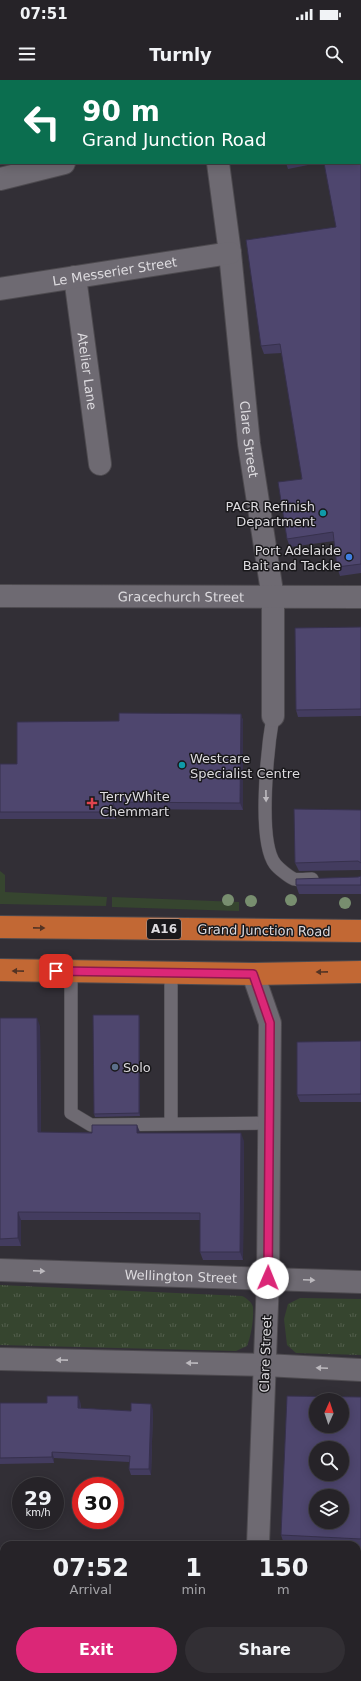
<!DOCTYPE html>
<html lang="en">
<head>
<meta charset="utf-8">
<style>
	:root { --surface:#262328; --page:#322f34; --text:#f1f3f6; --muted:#a4a4a8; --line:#424045; --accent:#db2777 }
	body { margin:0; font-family:"DejaVu Sans",sans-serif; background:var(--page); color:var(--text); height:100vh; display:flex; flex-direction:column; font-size:15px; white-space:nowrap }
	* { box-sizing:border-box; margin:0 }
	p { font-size:13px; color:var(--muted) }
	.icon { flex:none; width:22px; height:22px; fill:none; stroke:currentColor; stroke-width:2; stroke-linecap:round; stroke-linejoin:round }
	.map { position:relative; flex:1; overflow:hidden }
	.panel { position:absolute; left:0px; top:1461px; width:361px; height:140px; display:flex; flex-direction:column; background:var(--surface); border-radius:12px 12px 0 0; box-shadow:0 2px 10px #0003,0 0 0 1px var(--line) }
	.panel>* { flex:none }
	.guide { position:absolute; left:0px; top:0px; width:361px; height:84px; box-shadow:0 2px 10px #0003,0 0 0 1px var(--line); background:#0b6e4f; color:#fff; overflow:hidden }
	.needle { width:26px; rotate:3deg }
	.tools { position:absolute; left:309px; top:1313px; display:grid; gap:8px }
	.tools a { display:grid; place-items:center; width:40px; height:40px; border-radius:50%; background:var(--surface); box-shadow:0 2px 10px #0003,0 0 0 1px var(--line); font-size:20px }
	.speed { position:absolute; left:12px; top:1397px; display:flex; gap:8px; font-size:20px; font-weight:700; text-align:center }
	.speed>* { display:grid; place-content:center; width:52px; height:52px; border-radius:50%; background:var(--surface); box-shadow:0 2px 10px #0003,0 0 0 1px var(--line); line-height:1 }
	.speed small { font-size:10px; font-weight:400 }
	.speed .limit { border:6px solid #d22; background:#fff; color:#111 }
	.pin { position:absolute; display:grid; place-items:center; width:34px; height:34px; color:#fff; margin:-17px; border-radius:8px; box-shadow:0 2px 6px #0006 }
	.me { position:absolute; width:44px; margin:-22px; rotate:1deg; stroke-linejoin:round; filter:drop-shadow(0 0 3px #0008) }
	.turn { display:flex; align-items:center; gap:14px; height:84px; padding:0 16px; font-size:18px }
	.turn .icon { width:52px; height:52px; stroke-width:2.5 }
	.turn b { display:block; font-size:28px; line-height:34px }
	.eta { display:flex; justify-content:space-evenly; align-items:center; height:68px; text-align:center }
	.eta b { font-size:24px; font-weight:700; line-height:28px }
	.action { display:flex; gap:8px; margin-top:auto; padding:8px 16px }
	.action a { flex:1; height:46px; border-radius:24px; background:var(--accent); color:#fff; font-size:16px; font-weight:700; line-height:46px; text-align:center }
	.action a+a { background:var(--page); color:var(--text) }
	.status { display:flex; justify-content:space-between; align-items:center; height:28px; padding:0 20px; background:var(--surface); direction:ltr }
	.status svg { height:11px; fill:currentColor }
	header { display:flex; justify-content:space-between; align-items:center; height:52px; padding:0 16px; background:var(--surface); font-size:18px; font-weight:700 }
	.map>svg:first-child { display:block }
</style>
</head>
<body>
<div class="status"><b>07:51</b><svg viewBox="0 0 49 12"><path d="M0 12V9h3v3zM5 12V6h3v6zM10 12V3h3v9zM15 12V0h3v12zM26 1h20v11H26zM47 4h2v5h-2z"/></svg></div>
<header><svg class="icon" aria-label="menu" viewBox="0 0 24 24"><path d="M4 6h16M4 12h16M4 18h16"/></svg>Turnly<svg class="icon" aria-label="search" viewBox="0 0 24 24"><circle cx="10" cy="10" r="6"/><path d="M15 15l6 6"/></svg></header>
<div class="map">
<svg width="361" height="1601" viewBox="0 0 361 1601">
	<defs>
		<pattern id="grass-tufts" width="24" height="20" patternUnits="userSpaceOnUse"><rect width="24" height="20" fill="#36452f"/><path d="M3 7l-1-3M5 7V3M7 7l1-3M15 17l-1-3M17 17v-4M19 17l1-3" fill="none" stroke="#535f4d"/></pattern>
	</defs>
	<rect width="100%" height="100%" fill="#322f36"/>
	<path fill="url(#grass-tufts)" d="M0,1205L242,1216C246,1218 252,1222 253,1227C254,1239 251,1256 247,1266L236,1271L0,1265Z
		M300,1218L361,1219V1275L296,1273L287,1265L284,1239L288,1224Z"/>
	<path fill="#36452f" d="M0,791L5,795V812L107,817L106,826L0,824Z
		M112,817L239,822V831L112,827Z"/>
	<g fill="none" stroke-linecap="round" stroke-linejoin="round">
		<defs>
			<path id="service" d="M273,636C268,665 257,760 275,784C278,788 289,797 294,799C299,800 307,799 312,799
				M71,891V1033L91,1045L269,1043
				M171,893V1043"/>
			<g id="minor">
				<path d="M360,7H361"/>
				<path id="s1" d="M218,83L230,173L249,364L273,518V636"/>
				<path d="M0,99L64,83"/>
				<path id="s2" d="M75,197L100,384"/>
				<path id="s3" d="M0,209L230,173"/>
				<path id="s4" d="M0,516L361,517"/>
				<path d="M253,894L270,943L268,1198L258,1465"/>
				<path id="s5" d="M0,1190L361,1202"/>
				<path d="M0,1279L265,1285L361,1290"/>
				<path d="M0,1483L4,1487"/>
				<path d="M0,1594L4,1590"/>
			</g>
			<path id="tertiary" d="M357,1528L361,1524
				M272,1601L277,1597"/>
			<path id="trunk" d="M0,847L361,851
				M0,890L253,894L361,892"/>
		</defs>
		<use href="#service" stroke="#4d4a4f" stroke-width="14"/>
		<use href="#minor" stroke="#4d4a4f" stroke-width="24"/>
		<use href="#tertiary" stroke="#4d4a4f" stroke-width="24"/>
		<use href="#trunk" stroke="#4d4a4f" stroke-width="24"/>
		<use href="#service" stroke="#6e6a72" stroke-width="13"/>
		<use href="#minor" stroke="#6e6a72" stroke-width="22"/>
		<use href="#tertiary" stroke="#6e6a72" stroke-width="22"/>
		<use href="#trunk" stroke="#c26834" stroke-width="22"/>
	</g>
	<g fill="#788e6f">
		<circle cx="228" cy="820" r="6"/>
		<circle cx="291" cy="820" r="6"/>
		<circle cx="251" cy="821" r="6"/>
		<circle cx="345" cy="823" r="6"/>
	</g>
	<path fill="#433c5f" d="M28,0H159L157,1H29Z
		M216,0H287L285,1H216Z
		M290,0H303L300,1H291Z
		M361,28V493L340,496L337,487L334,461L290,467L287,459L302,399L282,273L264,274L261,266L336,147Z
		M286,83H318L288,89Z
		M361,547V636L298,637L296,630Z
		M241,634L243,641V730L116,729V739H0V684H17L119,641Z
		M361,730V790L299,791L295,783Z
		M361,796V814H299L296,805L358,797Z
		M0,938L40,946L41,1052L140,1053L244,1061L243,1180H203L200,1172V1140H21V1166H0Z
		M140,938V1036L95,1037L94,1034Z
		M361,961V1022H300L297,1015Z
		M361,1317V1468H357V1465H307L284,1464L281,1455Z
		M80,1321L81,1328L131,1331L153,1330L151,1395H131L129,1389V1382L54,1378V1383L0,1384V1323H47Z
		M94,1597H206L209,1601H98Z"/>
	<path fill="#37314d" d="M241,634L243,641V730L240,723Z
		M113,722L116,729V739L113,732Z
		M139,935L140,938V1036L139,1033Z
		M37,938L40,946L41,1060L38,1052Z
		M137,1045L140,1052L137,1053Z
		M241,1053L244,1061L243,1180L240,1172Z
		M18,1132L21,1140V1166L18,1158Z
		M78,1316L80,1321L81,1334L78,1328Z
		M151,1324L153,1330L151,1395L149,1389Z
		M52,1372L54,1378V1383L52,1377Z
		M4,1557V1568L0,1572V1561Z"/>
	<path fill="#4e466e" stroke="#37314d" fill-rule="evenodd" d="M29,0H151L149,1H29Z
		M216,0H257L256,1H217Z
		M360,28H361V484L337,487L333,452L287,459L278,402L302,399L280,264L261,266L246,160L336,147L324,83H360Z
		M361,547V629L296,630L295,548Z
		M119,633L241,634L240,723L113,722V732H0V684H17V642L119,641Z
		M294,729L361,730V783L358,781L295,783Z
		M361,796V805H296V799L358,797Z
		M93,935H139V1033L94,1034Z
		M0,938H37L38,1052L92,1053V1045H137V1053H241L240,1172H200V1133L18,1132V1158L0,1159Z
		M361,961V1014L297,1015V962Z
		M47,1316H78V1328L131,1331V1323L151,1324L149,1389H129L130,1376L52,1372V1377L0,1378V1323H47Z
		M287,1316L361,1317V1459L281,1455ZM316,1320H342V1346H316ZM316,1368H342V1394H316ZM316,1416H342V1442H316Z
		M0,1529L4,1533V1557L0,1561Z
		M15,1597H24L28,1601H10Z
		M99,1597H206L209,1600V1601H103Z"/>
	<defs><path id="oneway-solid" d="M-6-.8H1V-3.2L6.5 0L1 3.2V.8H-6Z"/></defs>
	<g fill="#bcb9be">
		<use href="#oneway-solid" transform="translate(266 716) rotate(89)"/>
		<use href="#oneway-solid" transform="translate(39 1191) rotate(2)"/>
		<use href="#oneway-solid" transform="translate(309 1200) rotate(2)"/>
		<use href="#oneway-solid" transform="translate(62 1280) rotate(-179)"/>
		<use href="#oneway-solid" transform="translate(192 1283) rotate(-179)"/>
		<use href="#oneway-solid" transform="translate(322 1288) rotate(-177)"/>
	</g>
	<g fill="#543424">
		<use href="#oneway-solid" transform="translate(39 848) rotate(1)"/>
		<use href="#oneway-solid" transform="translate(18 891) rotate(-179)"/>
		<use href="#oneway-solid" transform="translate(322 892) rotate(179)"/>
	</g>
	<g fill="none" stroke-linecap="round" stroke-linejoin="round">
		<defs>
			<path id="route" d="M56,891L253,894L270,943L268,1198"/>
		</defs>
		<use href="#route" stroke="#8e194d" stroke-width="10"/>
		<use href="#route" stroke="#db2777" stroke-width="7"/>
	</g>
	<g fill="#0f9aa8" stroke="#19181b" stroke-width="1.5">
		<circle cx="323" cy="433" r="4"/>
		<circle cx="182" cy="685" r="4"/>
	</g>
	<circle fill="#3f7fe0" stroke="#19181b" stroke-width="1.5" cx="349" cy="477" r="4"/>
	<path fill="#e0444e" stroke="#19181b" stroke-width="1.5" d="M90 717h4v4h4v4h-4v4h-4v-4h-4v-4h4z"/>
	<circle fill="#5c6f8a" stroke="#19181b" stroke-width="1.5" cx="115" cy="987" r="4"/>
	<g text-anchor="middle" stroke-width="3" stroke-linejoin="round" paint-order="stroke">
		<rect fill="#19181b" stroke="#a2a0a4" stroke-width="1" x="147" y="839" width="34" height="20" rx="3"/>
		<g font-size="12" font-weight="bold" fill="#dddbdf">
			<text x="164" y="853">A16</text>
		</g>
		<g font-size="13" fill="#dddbdf" stroke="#19181b">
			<text dy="5" stroke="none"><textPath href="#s3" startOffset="116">Le Messerier Street</textPath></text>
			<text dy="5" stroke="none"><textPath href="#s2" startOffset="95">Atelier Lane</textPath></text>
			<text dy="5" stroke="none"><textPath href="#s1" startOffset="278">Clare Street</textPath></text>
			<text dy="5" stroke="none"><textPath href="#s4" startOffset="181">Gracechurch Street</textPath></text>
			<text transform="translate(264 850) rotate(1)" y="5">Grand Junction Road</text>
			<text dy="5" stroke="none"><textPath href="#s5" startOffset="181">Wellington Street</textPath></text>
			<text transform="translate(265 1274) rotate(-88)" y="5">Clare Street</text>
		</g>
		<g font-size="13" fill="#dddbdf" stroke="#19181b" text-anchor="start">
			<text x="315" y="431" text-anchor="end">PACR Refinish<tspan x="315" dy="15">Department</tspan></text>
			<text x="341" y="475" text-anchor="end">Port Adelaide<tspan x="341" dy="15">Bait and Tackle</tspan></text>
			<text x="190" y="683">Westcare<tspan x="190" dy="15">Specialist Centre</tspan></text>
			<text x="100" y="721">TerryWhite<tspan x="100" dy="15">Chemmart</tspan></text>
			<text x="123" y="992">Solo</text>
		</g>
	</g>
</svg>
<div class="tools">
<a><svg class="needle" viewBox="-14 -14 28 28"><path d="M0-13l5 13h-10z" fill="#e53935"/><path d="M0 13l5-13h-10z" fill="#a4a4a8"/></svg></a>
<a><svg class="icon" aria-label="search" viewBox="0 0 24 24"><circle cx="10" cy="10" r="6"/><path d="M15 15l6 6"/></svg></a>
<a><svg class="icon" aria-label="layers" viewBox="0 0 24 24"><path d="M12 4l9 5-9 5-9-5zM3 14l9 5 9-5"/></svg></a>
</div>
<div class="speed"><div>29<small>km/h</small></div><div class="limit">30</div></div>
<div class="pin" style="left:56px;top:891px;background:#d93025"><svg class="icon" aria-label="arrive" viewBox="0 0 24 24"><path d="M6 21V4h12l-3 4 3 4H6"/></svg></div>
<svg class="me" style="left:268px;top:1198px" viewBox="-20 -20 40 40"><circle r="19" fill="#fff"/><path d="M0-13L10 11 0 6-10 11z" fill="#db2777"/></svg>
<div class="guide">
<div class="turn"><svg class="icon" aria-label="left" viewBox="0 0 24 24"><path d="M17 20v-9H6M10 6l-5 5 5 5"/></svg><div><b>90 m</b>Grand Junction Road</div></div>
</div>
<section class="panel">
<div class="eta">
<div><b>07:52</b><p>Arrival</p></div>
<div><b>1</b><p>min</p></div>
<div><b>150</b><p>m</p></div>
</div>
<div class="action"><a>Exit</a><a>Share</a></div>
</section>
</div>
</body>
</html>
